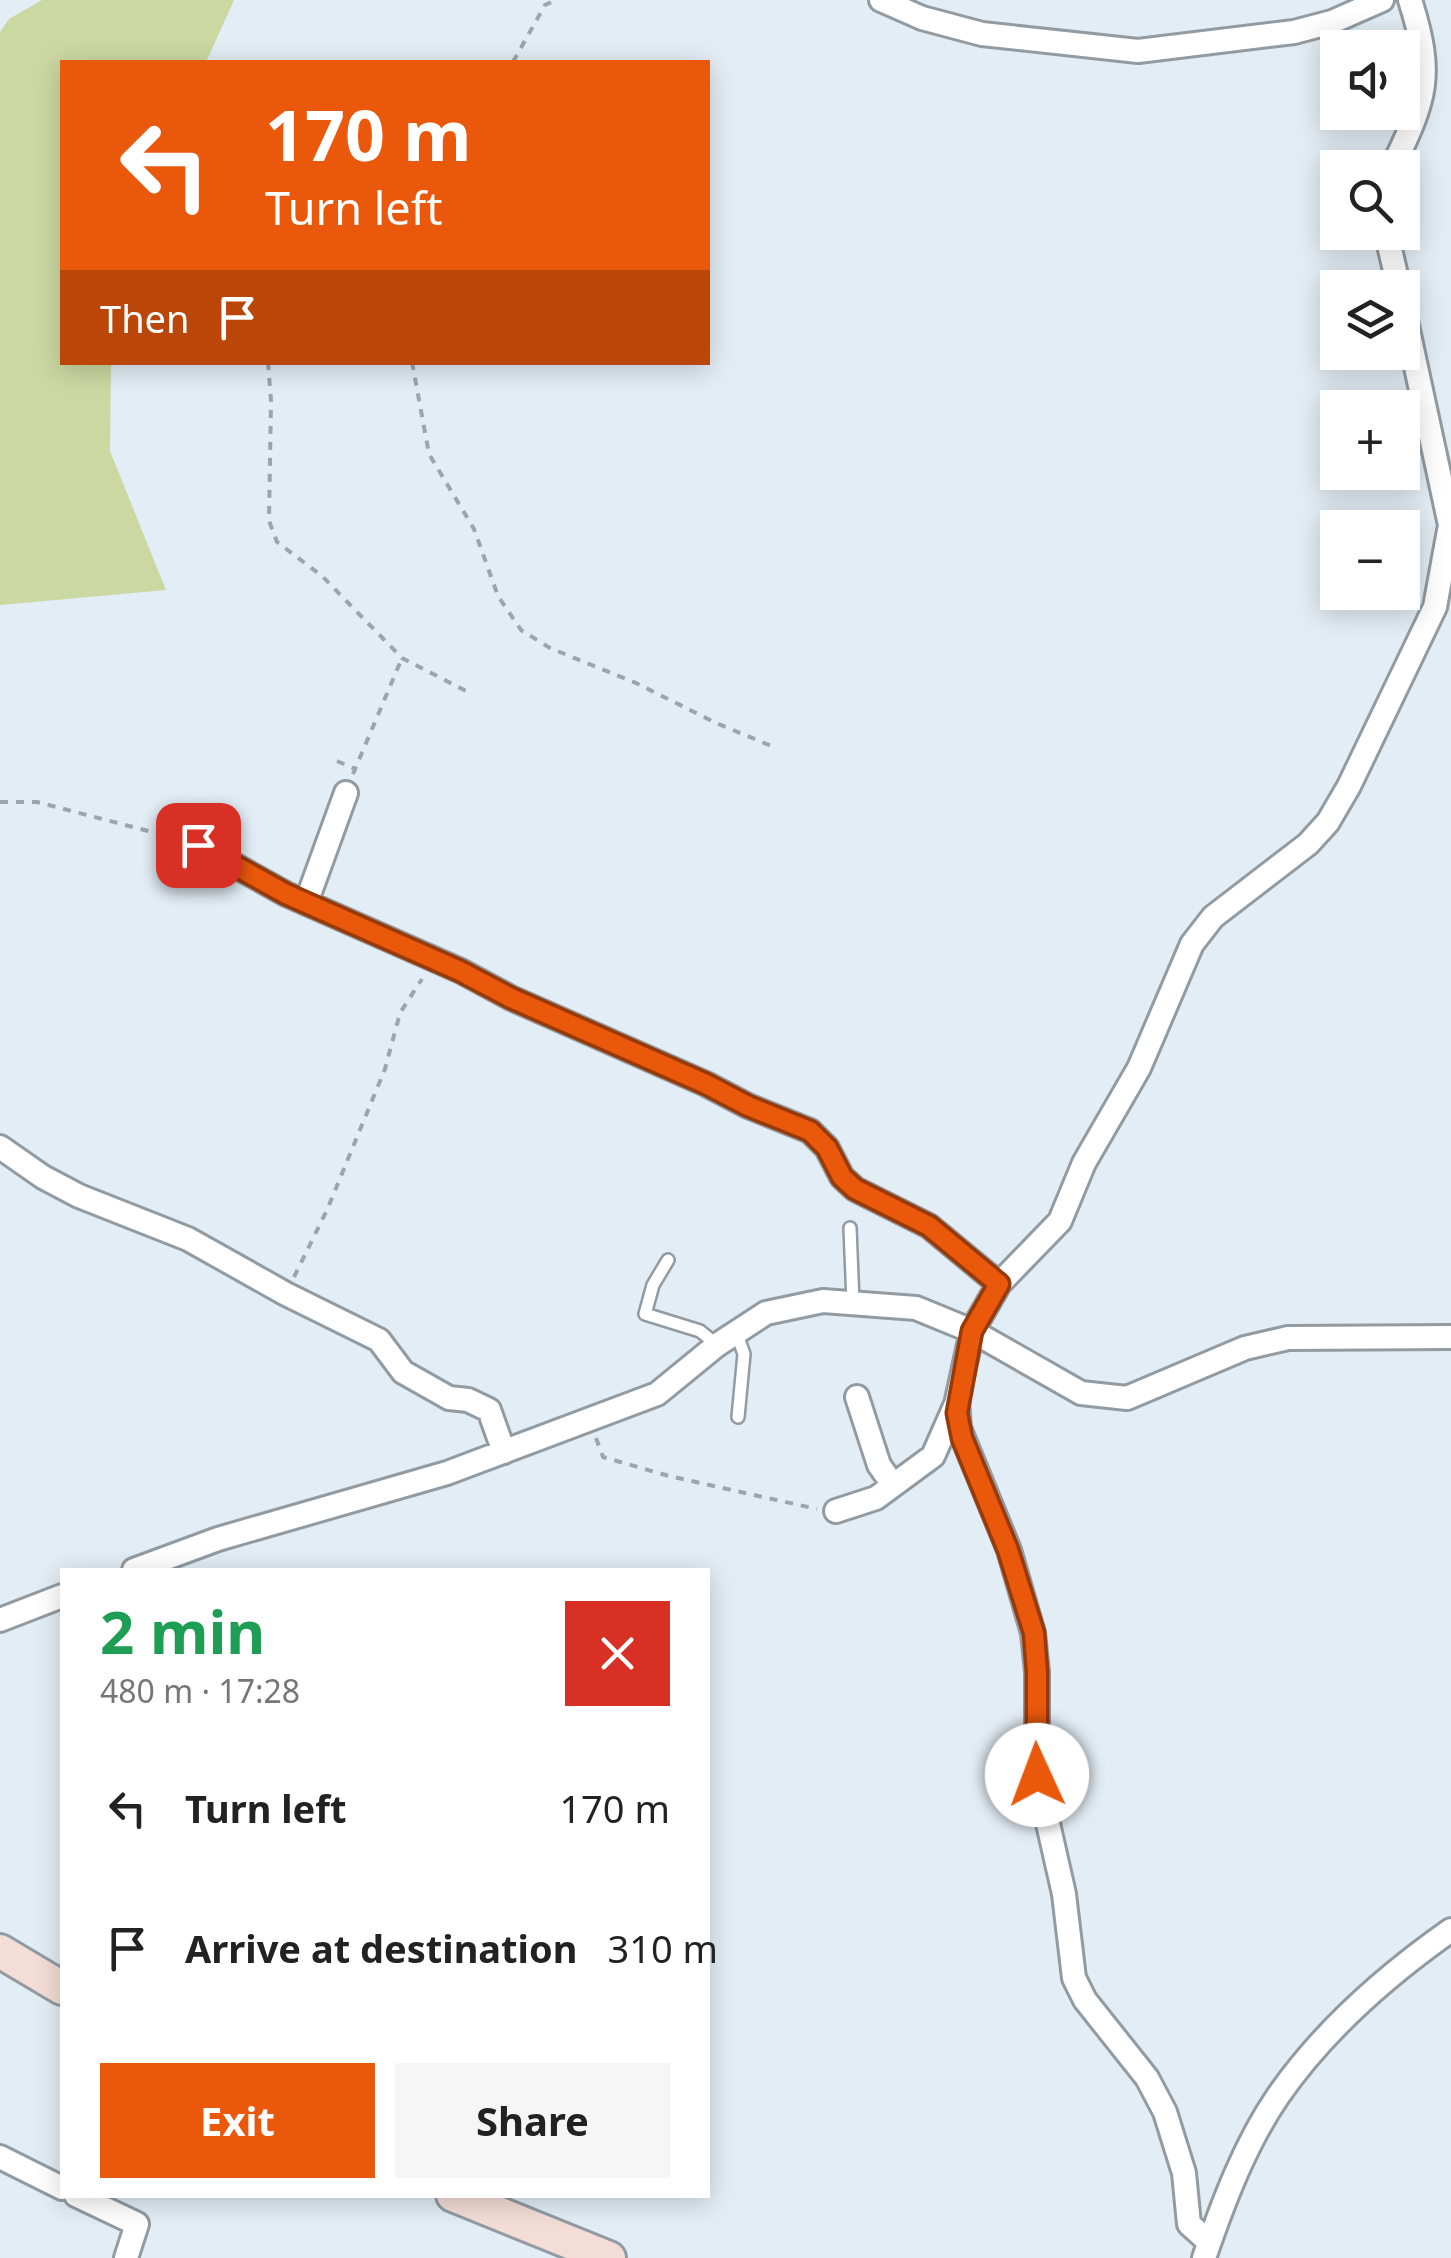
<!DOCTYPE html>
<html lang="en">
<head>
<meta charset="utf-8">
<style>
	:root { --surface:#fff; --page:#f6f6f6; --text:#222; --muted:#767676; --accent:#ea580c }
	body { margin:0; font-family:"Noto Sans",sans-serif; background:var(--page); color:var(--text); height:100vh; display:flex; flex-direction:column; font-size:38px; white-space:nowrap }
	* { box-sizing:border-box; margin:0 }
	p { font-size:32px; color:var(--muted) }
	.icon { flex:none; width:55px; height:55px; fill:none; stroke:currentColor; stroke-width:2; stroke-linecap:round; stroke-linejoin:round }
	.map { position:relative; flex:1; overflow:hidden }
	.drawer { position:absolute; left:60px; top:1568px; width:650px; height:630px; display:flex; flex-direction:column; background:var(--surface); border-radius:0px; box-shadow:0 5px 25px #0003 }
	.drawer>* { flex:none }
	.guide { position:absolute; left:60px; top:60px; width:650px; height:305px; border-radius:0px; box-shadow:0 5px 25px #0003; background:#ea580c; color:#fff; overflow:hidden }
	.controls { position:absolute; left:1320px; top:30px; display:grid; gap:20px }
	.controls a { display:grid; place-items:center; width:100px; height:100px; border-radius:0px; background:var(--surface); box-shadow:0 5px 25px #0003; font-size:50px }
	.pin { position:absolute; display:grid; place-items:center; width:85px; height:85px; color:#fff; margin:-42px; border-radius:20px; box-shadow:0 5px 15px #0006 }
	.me { position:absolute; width:110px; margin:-55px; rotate:358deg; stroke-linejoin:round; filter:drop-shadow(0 0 8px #0008) }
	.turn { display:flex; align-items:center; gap:35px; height:210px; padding:0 40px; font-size:45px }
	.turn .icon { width:130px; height:130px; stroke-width:2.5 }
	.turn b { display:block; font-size:70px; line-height:85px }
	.then { display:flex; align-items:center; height:95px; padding:0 40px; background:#0003; gap:20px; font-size:38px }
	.round { display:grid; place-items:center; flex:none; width:105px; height:105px; border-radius:0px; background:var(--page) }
	.summary { display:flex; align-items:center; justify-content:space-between; height:170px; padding:0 40px }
	h1 { font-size:60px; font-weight:700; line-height:75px; color:#1e9e55 }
	.button { display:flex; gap:20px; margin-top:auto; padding:20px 40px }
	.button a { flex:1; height:115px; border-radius:0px; background:var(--accent); color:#fff; font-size:40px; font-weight:700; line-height:115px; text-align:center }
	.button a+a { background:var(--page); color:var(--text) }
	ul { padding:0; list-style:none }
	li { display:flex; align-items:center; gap:30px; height:140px; padding:0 40px }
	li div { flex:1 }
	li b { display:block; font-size:38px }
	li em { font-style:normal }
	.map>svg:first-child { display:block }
</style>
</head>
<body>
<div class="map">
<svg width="1451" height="2258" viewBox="0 0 1451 2258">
	<rect width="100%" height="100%" fill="#e3edf5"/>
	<path fill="#cbd8a2" d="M42,0H234L206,62H62V362L111,363L110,451L166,590L0,605V32L9,19Z"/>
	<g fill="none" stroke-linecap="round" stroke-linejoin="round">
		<defs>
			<path id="lane" d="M850,1228L853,1302
				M668,1260L653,1285L645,1314L700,1331L717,1345
				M736,1332L744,1354L738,1417"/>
			<path id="street" d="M881,0L922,18L982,34L1138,51L1294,32L1332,22L1382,0
				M1392,168C1426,98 1434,76 1410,0
				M1386,232L1399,288
				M198,845L286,894L461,971L511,998L706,1084L748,1106L810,1131L827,1148L842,1177L855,1189L929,1226L999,1284
				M306,903L346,793
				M0,1147L43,1177L79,1196L188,1239L286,1294L379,1340L403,1372L449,1398L468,1400L489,1410L504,1452
				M857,1397L879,1465L893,1485
				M836,1511L876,1498L933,1456L956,1404
				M134,1570L218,1539L447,1473L657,1394L717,1345L766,1313L823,1301L916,1308L972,1331L1081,1393L1127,1398L1245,1348L1288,1338L1451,1337
				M0,1620L62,1596
				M0,2157L62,2188
				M76,2195L137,2224L126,2258
				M1209,2242L1189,2224L1184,2173L1165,2112L1147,2078L1085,2000L1074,1978L1064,1894L1037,1775V1672L1033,1633L1009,1550L959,1428L957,1400L972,1331L999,1284L1060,1221L1084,1163L1139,1068L1192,944L1213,917L1308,844L1328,822L1349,786L1435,607L1450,525L1402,302
				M1204,2258C1223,2203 1245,2144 1278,2096C1323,2031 1387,1975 1451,1930"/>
			<path id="secondary" d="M0,1951L62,1988
				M453,2195L609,2258"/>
		</defs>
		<use href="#lane" stroke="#929ba2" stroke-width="16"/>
		<use href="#street" stroke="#929ba2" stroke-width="28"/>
		<use href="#secondary" stroke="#929ba2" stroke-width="38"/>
		<path stroke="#9da4aa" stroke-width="4" stroke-dasharray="8 8" stroke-linecap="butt" d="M513,62L545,5L556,0
			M268,362L271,401L269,521L277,542L322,576L402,658L468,692
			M412,362L429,454L474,529L498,596L521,630L550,648L636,683L716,723L774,747
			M337,761L355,769
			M353,774L402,658
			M0,802H37L179,839
			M294,1277L327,1210L385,1069L400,1013L422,979
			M596,1438L603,1457L669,1476L817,1509"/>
		<use href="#lane" stroke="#fff" stroke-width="11"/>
		<use href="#street" stroke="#fff" stroke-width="22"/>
		<use href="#secondary" stroke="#f3ddd6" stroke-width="32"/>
	</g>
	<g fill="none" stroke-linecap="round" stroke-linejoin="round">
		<defs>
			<path id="route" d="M198,845L286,894L460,971L511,998L706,1084L748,1106L810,1131L827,1148L842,1177L855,1189L929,1226L999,1284L972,1331L957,1413L962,1438L1008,1550L1034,1633L1037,1672V1775"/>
		</defs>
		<use href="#route" stroke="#983908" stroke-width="25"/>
		<use href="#route" stroke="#ea580c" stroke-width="18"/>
	</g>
</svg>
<div class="controls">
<a><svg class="icon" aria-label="sound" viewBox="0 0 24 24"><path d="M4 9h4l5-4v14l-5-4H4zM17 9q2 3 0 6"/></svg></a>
<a><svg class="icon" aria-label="search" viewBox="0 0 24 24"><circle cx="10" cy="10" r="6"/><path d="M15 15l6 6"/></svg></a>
<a><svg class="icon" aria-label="layers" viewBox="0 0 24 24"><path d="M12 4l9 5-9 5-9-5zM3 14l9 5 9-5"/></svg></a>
<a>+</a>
<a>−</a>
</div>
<div class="pin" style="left:198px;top:845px;background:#d93025"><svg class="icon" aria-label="arrive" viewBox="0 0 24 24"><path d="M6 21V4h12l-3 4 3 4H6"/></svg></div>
<svg class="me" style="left:1037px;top:1775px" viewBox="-20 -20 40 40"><circle r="19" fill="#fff"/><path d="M0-13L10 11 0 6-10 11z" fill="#ea580c"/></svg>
<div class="guide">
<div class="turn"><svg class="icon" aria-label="left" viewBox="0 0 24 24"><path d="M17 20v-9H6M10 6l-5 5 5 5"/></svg><div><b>170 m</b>Turn left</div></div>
<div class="then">Then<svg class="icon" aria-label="arrive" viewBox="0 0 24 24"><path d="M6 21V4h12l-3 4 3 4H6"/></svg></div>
</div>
<section class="drawer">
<div class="summary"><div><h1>2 min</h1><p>480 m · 17:28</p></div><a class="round" style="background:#d93025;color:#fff"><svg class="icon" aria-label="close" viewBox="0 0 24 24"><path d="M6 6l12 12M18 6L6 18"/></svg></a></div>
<ul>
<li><svg class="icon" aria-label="left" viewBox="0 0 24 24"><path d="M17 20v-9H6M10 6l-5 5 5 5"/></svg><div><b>Turn left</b></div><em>170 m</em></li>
<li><svg class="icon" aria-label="arrive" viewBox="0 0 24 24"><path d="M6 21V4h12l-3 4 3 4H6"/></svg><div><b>Arrive at destination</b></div><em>310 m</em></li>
</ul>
<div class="button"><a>Exit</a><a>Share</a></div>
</section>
</div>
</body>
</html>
